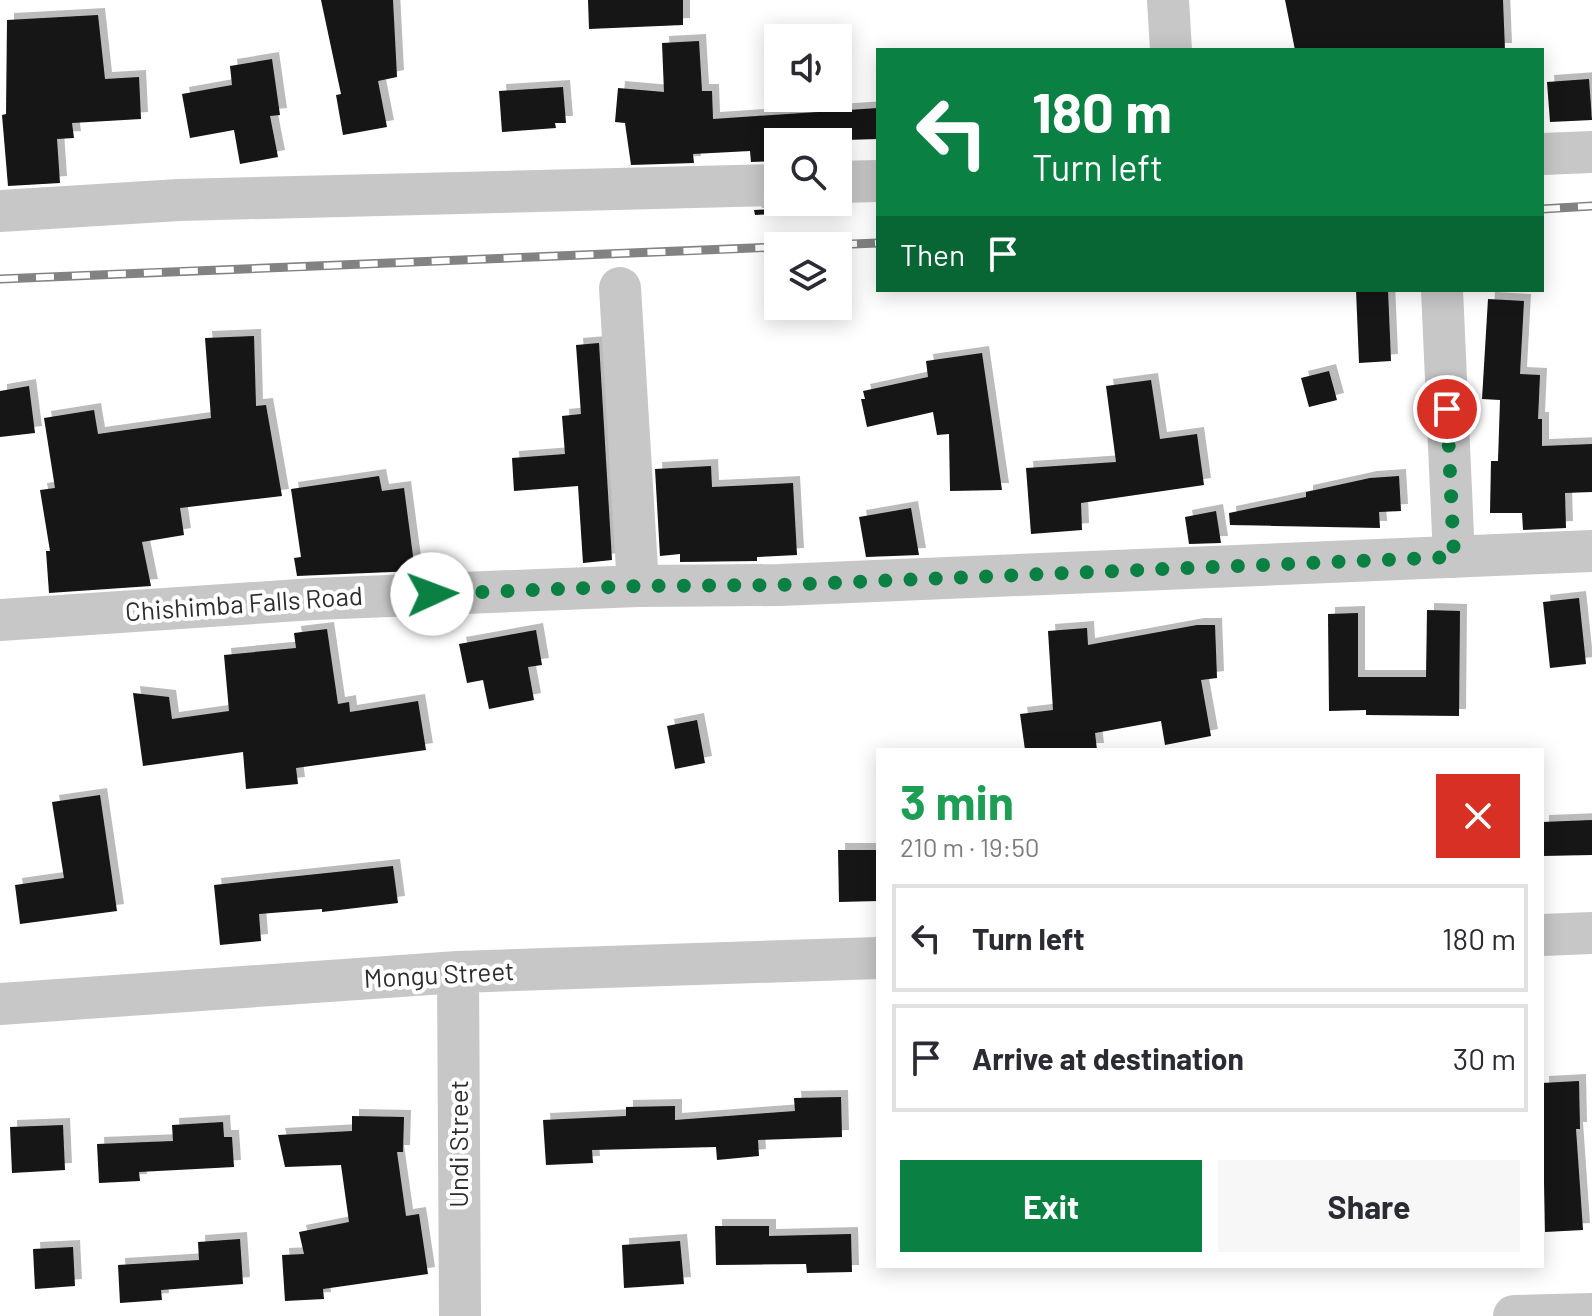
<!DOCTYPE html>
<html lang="en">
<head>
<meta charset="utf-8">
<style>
	:root { --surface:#fff; --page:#f7f7f7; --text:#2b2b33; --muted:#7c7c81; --line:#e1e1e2; --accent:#0b8043 }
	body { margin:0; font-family:Barlow,sans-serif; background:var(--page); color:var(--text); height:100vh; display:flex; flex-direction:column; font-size:30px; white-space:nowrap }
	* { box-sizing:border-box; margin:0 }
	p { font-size:26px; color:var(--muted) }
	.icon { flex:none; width:44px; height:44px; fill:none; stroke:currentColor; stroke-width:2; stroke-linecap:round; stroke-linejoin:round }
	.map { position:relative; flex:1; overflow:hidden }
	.details { position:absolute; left:876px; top:748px; width:668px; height:520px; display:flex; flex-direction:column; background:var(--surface); border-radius:0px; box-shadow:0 4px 20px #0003 }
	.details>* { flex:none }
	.top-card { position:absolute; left:876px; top:48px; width:668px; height:244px; border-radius:0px; box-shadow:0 4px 20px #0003; background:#0b8043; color:#fff; overflow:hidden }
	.tools { position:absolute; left:764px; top:24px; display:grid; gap:16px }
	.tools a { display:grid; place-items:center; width:88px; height:88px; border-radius:0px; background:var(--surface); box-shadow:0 4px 20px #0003; font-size:40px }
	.pin { position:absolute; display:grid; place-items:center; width:68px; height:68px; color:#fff; margin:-34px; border:4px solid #fff; border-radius:50%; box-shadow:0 2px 8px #0007 }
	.me { position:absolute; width:88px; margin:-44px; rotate:88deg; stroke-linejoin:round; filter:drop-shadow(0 0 6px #0008) }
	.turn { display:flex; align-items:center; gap:28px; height:168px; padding:0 24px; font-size:36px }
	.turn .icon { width:104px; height:104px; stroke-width:2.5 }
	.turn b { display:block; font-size:56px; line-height:68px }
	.then { display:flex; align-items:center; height:76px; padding:0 24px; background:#0003; gap:16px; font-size:30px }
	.round { display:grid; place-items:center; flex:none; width:84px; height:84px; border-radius:0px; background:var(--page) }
	.head { display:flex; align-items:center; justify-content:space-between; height:136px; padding:0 24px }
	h1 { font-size:48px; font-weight:700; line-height:60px; color:#1e9e55 }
	.primary-button { display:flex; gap:16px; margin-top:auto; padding:16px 24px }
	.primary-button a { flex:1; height:92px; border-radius:0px; background:var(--accent); color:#fff; font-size:32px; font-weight:700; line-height:92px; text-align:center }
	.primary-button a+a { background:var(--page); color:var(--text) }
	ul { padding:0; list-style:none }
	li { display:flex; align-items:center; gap:24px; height:108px; margin:0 16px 12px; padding:0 8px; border:4px solid var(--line); border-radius:0px }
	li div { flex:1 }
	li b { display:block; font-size:30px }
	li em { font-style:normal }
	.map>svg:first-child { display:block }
</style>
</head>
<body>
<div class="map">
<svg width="1592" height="1316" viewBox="0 0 1592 1316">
	<defs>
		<filter id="shadow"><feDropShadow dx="7" dy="-7" stdDeviation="0" flood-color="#0004"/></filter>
	</defs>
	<rect width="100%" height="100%" fill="#fff"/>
	<path fill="#141414" filter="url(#shadow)" d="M321,0H393L397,77L378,81L387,127L343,135L336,95L341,94Z
		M588,0H683V25L589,29Z
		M1285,0H1503L1505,50H1295Z
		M98,15L105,79L139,77L141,119L72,123L74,138L57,139L60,183L8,186L2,115L6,114L7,20Z
		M699,41L702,91H712L713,119L878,108V139L778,142V161L751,162L750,151L693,154L694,163L631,165L625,123L615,122L618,88L664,92L662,43Z
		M272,59L280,115L270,116L278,157L240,164L234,130L190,138L182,94L232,85L230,66Z
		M1589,79L1592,120L1550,122L1547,82Z
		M563,87L566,123H555L556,128L502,132L499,91Z
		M778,209V214L755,215L754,210Z
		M1356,290H1388L1391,361L1359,363Z
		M1488,299L1524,301L1520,374L1540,375L1538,419H1542V446L1592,444V492L1565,493L1566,528L1523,530L1522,513H1490L1491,461H1498L1500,400L1482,399Z
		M254,336L256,406L266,405L282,496L180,508L184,535L142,542L151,586L49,593L46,551H50L40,490L55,488L44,418L94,410L98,434L211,418L205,338Z
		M599,343L612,560L583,563L578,486L514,491L512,458L565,454L562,416L581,414L576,345Z
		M982,353L1002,490L950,491L949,434L937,435L933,412L867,427L861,399H865L863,391L928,377L926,361Z
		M1329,371L1337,400L1309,407L1301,378Z
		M1151,380L1160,439L1197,434L1204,485L1081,503L1082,530L1031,534L1026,468L1116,462L1106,386Z
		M29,386L35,433L0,437V391Z
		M711,466L712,487L793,483L797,555L757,557V561L680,562V554L660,556L655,469Z
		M379,476L382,491L404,488L415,571L297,576L294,558L301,557L291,489Z
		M1399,476L1401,511L1379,512L1380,528L1230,525L1229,513L1306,497V492L1370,478Z
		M911,508L919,555L866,557L859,517Z
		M1216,511L1221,543L1189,544L1185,517Z
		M1579,598L1586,664L1550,668L1543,602Z
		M1427,610L1460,611L1459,716L1366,715V710L1329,711L1328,614L1358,613V677H1426Z
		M1197,625H1215L1217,678L1201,680L1211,736L1165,745L1161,721L1095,733L1097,750H1025L1020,714L1053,710L1048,631L1087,628L1088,645Z
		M327,629L338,704L349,702L350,712L418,701L426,750L296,768L298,784L246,789L243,752L143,766L133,693L169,697L172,719L229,711L224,655L296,648L294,633Z
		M536,630L542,665L528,667L534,700L489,709L483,680L467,683L459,644Z
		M697,720L705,763L675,769L667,726Z
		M100,795L117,911L20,924L15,885L64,878L52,802Z
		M1592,820V855L1542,856V822Z
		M838,850H878V901L839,902Z
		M393,866L398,903L322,912V909L259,914L261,941L220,945L214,885Z
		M1579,1081L1580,1129H1576L1583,1230L1545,1232L1542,1083Z
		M841,1097L842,1137L758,1140L759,1156L717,1160L716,1147L592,1150L593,1163L546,1165L543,1120L626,1116V1107L675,1106V1120L795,1111L794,1098Z
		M352,1116L404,1117L403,1152H397L406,1216L419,1214L428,1274L323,1289L324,1299L285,1301L282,1255L304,1254L299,1232L349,1222L341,1165L285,1167L278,1135L352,1131Z
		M223,1122L224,1137H232L234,1167L139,1172L140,1181L99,1183L97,1144L173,1141L172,1125Z
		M63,1125L65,1170L12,1173L10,1127Z
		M715,1226H769V1236L851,1234L852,1272L807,1273L806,1264L716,1265Z
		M240,1239L243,1284L161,1290L162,1300L120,1303L118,1265L199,1260L198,1242Z
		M680,1241L684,1284L624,1288L622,1245Z
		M73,1247L75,1286L35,1289L33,1249Z"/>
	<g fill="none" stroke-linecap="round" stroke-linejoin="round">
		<path stroke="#c7c7c7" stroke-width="42" d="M1168,0L1171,50
			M1542,154L1592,152
			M838,182L878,181
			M0,211L179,200L778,185
			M620,288L638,586
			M1442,290L1454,557
			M0,620L314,599L638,586L780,585L1592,551
			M1542,935L1592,933
			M458,972L460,1316
			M0,1004L458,972L878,958
			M1514,1316L1592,1314"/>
		<defs>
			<path id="rail" d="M1542,209L1592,206
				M803,246L878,243
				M0,279L778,247"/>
		</defs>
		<use href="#rail" stroke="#828282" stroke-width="9"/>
		<use href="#rail" stroke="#fff" stroke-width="6" stroke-dasharray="18" stroke-linecap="butt"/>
	</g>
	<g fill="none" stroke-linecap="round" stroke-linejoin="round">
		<path stroke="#0b8043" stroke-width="14" stroke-dasharray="0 25.2" d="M432,594L638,586L780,585L1454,557L1447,409"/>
	</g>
	<g text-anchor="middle" stroke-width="8" stroke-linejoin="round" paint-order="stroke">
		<g font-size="26" fill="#2d2d2d" stroke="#fff">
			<text transform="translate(244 604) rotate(-4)" y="9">Chishimba Falls Road</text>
			<text transform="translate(439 975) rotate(-3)" y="9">Mongu Street</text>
			<text transform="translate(459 1144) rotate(-90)" y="9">Undi Street</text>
		</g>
	</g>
</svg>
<div class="tools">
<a><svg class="icon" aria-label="sound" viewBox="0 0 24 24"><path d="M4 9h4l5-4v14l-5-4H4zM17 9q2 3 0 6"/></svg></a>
<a><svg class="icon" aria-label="search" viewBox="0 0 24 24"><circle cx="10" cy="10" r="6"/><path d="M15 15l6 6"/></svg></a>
<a><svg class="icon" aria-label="layers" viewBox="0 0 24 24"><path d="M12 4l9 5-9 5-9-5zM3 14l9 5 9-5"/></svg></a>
</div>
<div class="pin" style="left:1447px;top:409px;background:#d93025"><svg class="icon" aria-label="arrive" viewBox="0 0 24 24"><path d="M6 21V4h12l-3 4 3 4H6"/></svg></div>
<svg class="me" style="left:432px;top:594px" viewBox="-20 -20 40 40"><circle r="19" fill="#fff"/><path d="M0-13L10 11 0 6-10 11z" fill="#0b8043"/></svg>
<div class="top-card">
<div class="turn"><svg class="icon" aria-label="left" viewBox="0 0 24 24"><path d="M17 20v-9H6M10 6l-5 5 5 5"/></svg><div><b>180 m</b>Turn left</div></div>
<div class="then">Then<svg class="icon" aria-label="arrive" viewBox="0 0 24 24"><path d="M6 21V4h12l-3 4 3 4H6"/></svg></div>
</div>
<section class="details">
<div class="head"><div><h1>3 min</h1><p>210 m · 19:50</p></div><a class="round" style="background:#d93025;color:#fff"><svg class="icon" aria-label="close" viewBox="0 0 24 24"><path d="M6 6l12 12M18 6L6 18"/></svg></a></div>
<ul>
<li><svg class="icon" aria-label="left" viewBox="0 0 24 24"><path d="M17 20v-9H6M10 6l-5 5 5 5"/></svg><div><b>Turn left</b></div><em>180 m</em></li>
<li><svg class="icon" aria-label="arrive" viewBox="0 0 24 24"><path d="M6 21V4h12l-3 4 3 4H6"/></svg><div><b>Arrive at destination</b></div><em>30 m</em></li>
</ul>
<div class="primary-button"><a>Exit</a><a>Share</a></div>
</section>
</div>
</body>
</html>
